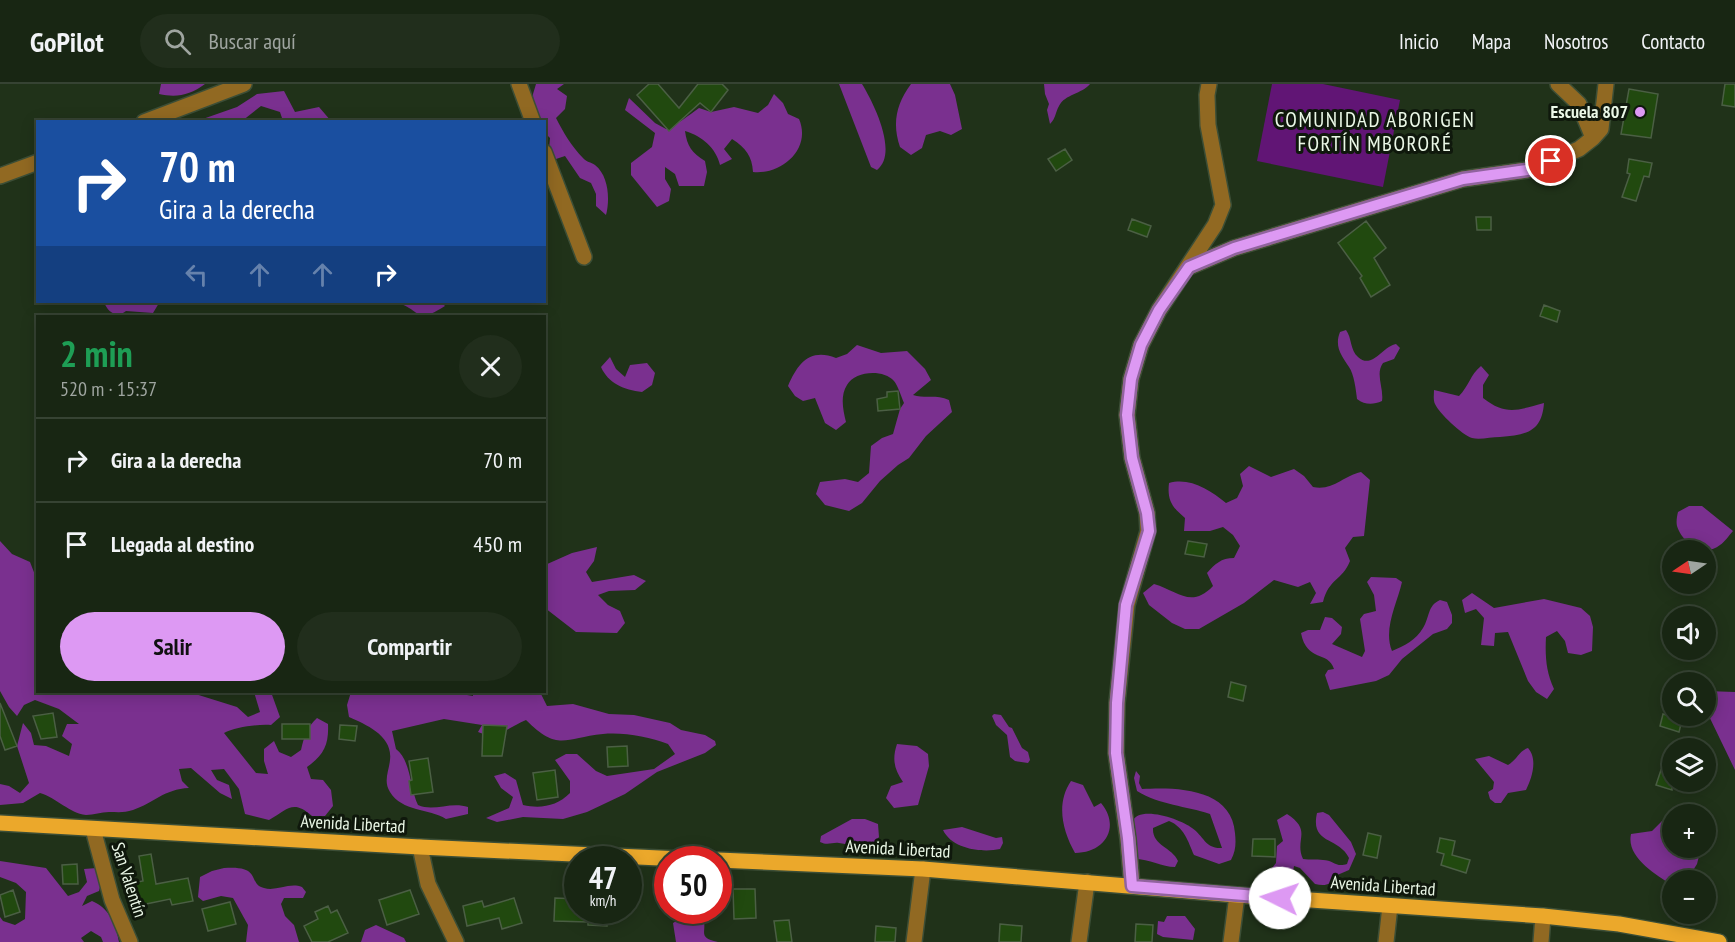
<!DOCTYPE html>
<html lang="es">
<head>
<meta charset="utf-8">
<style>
	:root { --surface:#182613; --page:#212e1c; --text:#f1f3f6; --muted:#9fa5a0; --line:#364333; --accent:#dd99f3 }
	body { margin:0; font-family:"PT Sans Narrow",sans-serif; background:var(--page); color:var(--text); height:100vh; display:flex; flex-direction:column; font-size:22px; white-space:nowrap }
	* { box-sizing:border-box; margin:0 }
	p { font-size:20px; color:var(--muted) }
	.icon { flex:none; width:33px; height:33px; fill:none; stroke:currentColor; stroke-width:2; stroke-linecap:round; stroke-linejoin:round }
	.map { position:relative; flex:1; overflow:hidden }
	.drawer { position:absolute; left:36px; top:231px; width:510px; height:378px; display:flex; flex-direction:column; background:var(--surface); border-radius:0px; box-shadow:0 3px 15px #0003,0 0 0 2px var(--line) }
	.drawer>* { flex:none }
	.guide { position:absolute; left:36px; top:36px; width:510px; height:183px; border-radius:0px; box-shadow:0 3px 15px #0003,0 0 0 2px var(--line); background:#1a4fa0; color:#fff; overflow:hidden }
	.needle { width:39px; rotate:257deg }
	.buttons { position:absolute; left:1662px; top:456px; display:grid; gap:12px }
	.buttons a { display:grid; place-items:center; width:54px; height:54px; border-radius:50%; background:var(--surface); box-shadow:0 3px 15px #0003,0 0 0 2px var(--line); font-size:30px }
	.speed { position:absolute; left:564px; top:762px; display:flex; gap:12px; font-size:30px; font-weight:700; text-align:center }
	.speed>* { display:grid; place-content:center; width:78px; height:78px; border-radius:50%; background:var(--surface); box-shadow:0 3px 15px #0003,0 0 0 2px var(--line); line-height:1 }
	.speed small { font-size:15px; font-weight:400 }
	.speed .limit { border:9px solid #d22; background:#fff; color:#111 }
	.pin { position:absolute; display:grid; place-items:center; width:51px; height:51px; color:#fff; margin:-26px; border:3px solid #fff; border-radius:50%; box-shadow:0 2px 6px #0007 }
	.me { position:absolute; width:66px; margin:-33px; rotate:274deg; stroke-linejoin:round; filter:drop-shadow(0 0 4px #0008) }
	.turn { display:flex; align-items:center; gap:21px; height:126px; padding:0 24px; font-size:27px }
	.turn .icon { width:78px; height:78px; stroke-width:2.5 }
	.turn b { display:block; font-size:42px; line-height:51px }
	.lanes { display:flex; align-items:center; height:57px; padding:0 24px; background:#0003; justify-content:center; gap:30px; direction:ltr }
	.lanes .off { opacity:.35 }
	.round { display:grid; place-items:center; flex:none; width:63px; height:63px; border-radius:32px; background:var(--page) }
	.summary { display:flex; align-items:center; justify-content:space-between; height:102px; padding:0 24px }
	h1 { font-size:36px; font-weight:600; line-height:45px; color:#1e9e55 }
	.primary-button { display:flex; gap:12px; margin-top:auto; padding:12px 24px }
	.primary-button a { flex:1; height:69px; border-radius:36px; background:var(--accent); color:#111; font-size:24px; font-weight:600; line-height:69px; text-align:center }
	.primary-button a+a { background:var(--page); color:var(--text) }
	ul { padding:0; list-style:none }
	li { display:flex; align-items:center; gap:18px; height:84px; padding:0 24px; border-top:2px solid var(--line) }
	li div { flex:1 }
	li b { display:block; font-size:22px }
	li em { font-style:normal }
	header { display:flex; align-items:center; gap:36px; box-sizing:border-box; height:84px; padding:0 30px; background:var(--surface); border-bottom:2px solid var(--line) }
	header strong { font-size:28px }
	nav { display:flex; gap:33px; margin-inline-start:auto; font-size:21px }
	.search { width:420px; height:54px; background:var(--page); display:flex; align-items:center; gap:15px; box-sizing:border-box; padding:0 21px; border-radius:33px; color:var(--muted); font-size:22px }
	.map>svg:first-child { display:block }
</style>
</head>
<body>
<header>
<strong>GoPilot</strong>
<div class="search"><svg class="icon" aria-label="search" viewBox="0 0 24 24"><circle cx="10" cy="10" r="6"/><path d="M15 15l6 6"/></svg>Buscar aquí</div>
<nav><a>Inicio</a><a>Mapa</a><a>Nosotros</a><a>Contacto</a></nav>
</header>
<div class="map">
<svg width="1735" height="858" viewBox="0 0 1735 858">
	<rect width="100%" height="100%" fill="#203219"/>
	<path fill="#611575" d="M1272,0H1323L1400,16L1383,103L1257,77Z"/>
	<path fill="#7a308f" d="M161,0H205C190,11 177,14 159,10Z
		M536,0H564L557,5L567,12L565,25L556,34C563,48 572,63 583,74C586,78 591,78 595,81C609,92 610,116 606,131L596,122V110L591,99L580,94L565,72L553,76L549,65L550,54L545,49L544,38L534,37L533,10Z
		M839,0H862C873,18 899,69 877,86L871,83Z
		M911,0H950L955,11L962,45L951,51L940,47L926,51L922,64L911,71L900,63C892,40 896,20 911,0Z
		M1044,0H1090C1082,10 1065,10 1059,22C1055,29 1056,34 1050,40L1047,26L1049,20L1045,10Z
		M284,7L295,28L319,23L331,37H283L280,28L261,22L242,37H197L237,23L257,10Z
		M774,10L783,19L788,30L799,35C812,65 781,91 753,88C752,72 746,64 732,55L724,65L732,75L720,81C716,64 702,52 685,47C687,62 692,69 705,77L707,88L704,102H679L675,90L665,83V95L671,105L669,117L657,123L631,91V79L652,63L655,49L625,26L629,14L655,39L666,45C678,40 688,32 699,24L711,28L734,23L758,29L768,21Z
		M104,218H159V219L153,229L126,227C117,234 108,229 104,218Z
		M396,218H441L445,222C414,241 425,228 396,218Z
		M1346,246C1352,254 1350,266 1358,273C1372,286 1383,262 1396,260L1400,264L1394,275L1383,279C1375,290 1384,304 1382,317C1373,321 1365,321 1357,315C1356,306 1354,290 1349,283C1342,272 1334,263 1340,248Z
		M857,261L881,269L907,267L925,285L931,296L913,311C926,315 936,310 949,316L952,328L926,352L909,374L898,381L880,397L862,419L849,427L825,421L816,410L820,398L845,395L858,398L869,389L871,362L882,354L893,350L900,325L904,319C901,312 898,302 894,297C883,285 855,287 847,301C840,312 843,326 846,338L836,346L825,339L815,314L803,317L795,312L788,302C798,279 810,264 836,274L847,270Z
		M610,273L616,285L625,293L630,281L647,279L655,289L652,301L642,308C624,306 608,299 601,283Z
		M1481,282L1489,291L1483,301V314C1506,332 1518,326 1544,319C1542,348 1526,351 1500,353C1491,353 1480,356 1472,354C1462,351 1439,329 1435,320C1433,316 1434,310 1434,306L1459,312C1469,302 1470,291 1481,282Z
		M1249,382L1271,393L1294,385L1304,392L1313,403C1333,407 1343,392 1361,388L1370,396L1364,452L1353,453L1345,464L1350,477C1342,497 1329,494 1323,518L1310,520L1316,509L1310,498L1298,503L1274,496L1244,519L1199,545H1185L1172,539L1149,521L1143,509L1154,500C1178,507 1191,525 1213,502L1207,489C1215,480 1221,474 1234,474L1240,462L1233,451L1223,443L1210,447H1184L1185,434C1172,423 1167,416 1169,399C1190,393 1210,406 1226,419L1237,414L1243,402L1240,390Z
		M1689,422H1702L1733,447C1729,451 1725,458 1720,461C1704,474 1682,459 1677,442C1676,438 1677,432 1678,428Z
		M0,457L12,470L30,478L37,496L38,608H189L237,623L248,633L260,628L254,608H271L280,633L271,641C258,640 235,643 224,649L256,689L268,690L264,677V665L274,657L279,668L291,673L301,666C304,653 307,643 317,634L328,640C329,660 324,671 307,683L311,695L323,696L331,706L333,722L325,732H312C293,715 288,725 269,736L245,730L239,705L224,685L211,686L217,696L229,701L232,715L220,709L191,684L179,685L182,697L189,704C164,705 154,719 133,726C124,729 118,728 109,728C101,728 94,731 86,731C69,729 57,714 40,709L23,719L0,721V700L9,702L20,709L29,699L17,662L23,639L31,649L34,661L46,662L69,672L72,660L62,652L67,640H79L59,625L35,616L24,621L17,632L9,623L0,607Z
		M597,463L594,477L586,488L592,498L634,491L646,497L635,506L609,507L598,511L608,521L620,527L625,539L617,549L576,548L545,524V481L572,469Z
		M1371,493L1396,494L1402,498C1397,520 1383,545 1392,567C1404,562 1416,556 1423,544C1430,533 1427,522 1440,516L1447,518L1452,531V539L1447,545L1433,550L1402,575L1389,591L1376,597L1330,606L1325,591L1328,586L1334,585C1328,566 1307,579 1301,549L1308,546H1320L1325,533L1332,534L1342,543L1341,550L1332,560L1362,573L1365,567L1360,535L1364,530L1376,527L1374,511L1367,498Z
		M1472,509L1494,524L1544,515L1581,524L1590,532L1593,543L1592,567L1581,571L1568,569L1565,557L1557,547L1546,553C1545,572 1546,588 1554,605L1547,615L1536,608L1528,597L1508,548L1495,549L1494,562L1481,561L1484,534L1476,525L1465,529L1462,516Z
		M1706,607L1735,608V686L1706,626Z
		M351,608H460L461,610L473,612V608H540L547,622L573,620L609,630L634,631L670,639L681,646L705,651L715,657L716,661L705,669L657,688L625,710L587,728L563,735L523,733L497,738L486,734L509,724L513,713L501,704L494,692L505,689L516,696L523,721C541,725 557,722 570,709V697L555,676L566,670H577L596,687L607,692L654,685L675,670L668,660C649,653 624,648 603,650C564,654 558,668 526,636C507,644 498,656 478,648L482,641L444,635L392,647L396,665C411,676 410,705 418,721C434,728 451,717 468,723V730L446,735C429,724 402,728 390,708C383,697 389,687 390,676C393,652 367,641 349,633L347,621Z
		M994,630L1001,631L1009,643L1012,644L1022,664L1028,668L1030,676L1028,679L1015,677L1010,673L1007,651L996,641L992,632Z
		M897,660L917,662L928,670L929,682L918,721L894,724L886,714L891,702L903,698C894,685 892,675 897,660Z
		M1528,664C1538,675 1532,694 1526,706L1508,709L1501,719H1495L1490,715L1488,708L1493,705L1494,698L1475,675L1489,672L1508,681C1517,676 1519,667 1528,664Z
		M1136,687L1140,692L1139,699L1142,705C1176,703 1232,704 1235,749C1236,759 1236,767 1231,776L1219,780L1194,771C1188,757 1184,743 1169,737L1153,744C1152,762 1172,763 1178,777L1175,783C1162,783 1150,775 1134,775C1133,765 1128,747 1132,738C1139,720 1182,736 1192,744C1204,752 1205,765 1222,764L1210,730C1186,722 1160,721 1137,707L1134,694Z
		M1071,697L1083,701L1094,723L1101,719C1121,743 1105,769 1075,769C1062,746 1056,719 1071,697Z
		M1323,728L1329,731L1351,758L1356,770L1349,786L1335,792C1331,802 1324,802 1315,800L1300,784L1294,782L1293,788L1285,796H1278L1272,791V784L1276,779L1277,762L1283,757L1277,736L1287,730C1313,747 1294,755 1303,775C1310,776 1316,775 1323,776C1333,776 1336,784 1347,780L1349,774C1338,752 1310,761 1317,729Z
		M852,735H865L878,740L879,753C868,769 855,761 839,759C832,758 828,762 820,758L821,752Z
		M1672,736V764H1701L1697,780L1687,796H1672V801C1655,790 1626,773 1631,750L1652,747L1662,737Z
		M962,743L996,754L1002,753L1003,759L1000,765C982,769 952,765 943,746Z
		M0,777L46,784L68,812L79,808L87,798L84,785L97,784L102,795L99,807L87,812L82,822L92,817C109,824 116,840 119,858H103L101,853L91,847L81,854L84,858H0V833L3,837L15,841L25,835L26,808L16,799L0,793Z
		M224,784C263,781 247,800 264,804C276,808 289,798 302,803L306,808L303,814H284L281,820L285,832L294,841L299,858H246L248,841L233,814L221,812L203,817L198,813L200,793L212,787Z
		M697,832L703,834C708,847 696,854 718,858H676L673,839L678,836Z
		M1167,832H1185L1195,845L1193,856L1163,853L1157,850L1158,837L1164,838Z
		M376,841L404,854L406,858H361L365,846Z"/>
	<path fill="#21490f" stroke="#4b5f44" stroke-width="1.5" d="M649,0H658L679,24L698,0H722L728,6L711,28L700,19L669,47L637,11Z
		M1725,0H1735V23L1722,21Z
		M1629,5L1658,10L1651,54L1621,50Z
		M1065,65L1072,76L1056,87L1048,75Z
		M1629,75L1652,79L1649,93L1644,92L1636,117L1622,113L1630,90L1627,89Z
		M1476,133H1491V146H1477Z
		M1132,135L1151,142L1147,153L1128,146Z
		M1366,137L1386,164L1374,174L1390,201L1371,213L1360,194L1362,192L1338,159Z
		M1544,221L1560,227L1557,238L1540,232Z
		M898,307L900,325L878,327L877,315L887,313V308Z
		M1188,457L1207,460L1204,473L1185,470Z
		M1231,598L1246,602L1243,617L1228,613Z
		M0,619L17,662L5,666L0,652Z
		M53,629L57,653L41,655L33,632Z
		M1663,630L1682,636L1679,648L1660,642Z
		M282,640H310V655H282Z
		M340,641L357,642L355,657L339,655Z
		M483,641L507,642L502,672H482Z
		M627,662L628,682L608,683L607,663Z
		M428,674L433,708L411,711L409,697L412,696L409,677Z
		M555,686L558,713L537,716L533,689Z
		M1661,686L1672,690V706L1656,701Z
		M1368,749L1381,752L1377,774L1363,771Z
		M1440,754L1455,757L1452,771L1470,776L1466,789L1441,781L1444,770L1437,768Z
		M1253,755H1275V773L1252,772Z
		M151,770L156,800L188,794L193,817L172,821L170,815L136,822L132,799L143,797L139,772Z
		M77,780L78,800H63L62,781Z
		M733,805H755L756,834L734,835Z
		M13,806L20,828L5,833L0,811Z
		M410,806L419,830L387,841L379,816Z
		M514,814L522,839L502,845L499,834L467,842L463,822L482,817L484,823Z
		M555,814L578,815V826H607V842L588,841V838L554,837Z
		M230,818L236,840L208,847L202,825Z
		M328,822L331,829L337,826L348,849L328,858H312L304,842L318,835L315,828Z
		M789,836L792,858H777L774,837Z
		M1000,840L1022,842L1021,858H999Z
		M1136,840L1153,841L1152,858H1135Z
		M876,842L896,844L895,858H875Z"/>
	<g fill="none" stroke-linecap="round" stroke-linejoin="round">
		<defs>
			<path id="minor" d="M519,0L533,38
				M1558,0L1579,20L1593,54
				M144,38L244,0
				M544,68L584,173
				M0,92L38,78
				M1189,183L1234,164L1463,95L1527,86L1551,77L1579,65L1593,54L1601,45L1606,0
				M93,745L112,816L130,858
				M420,763L428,800L456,858
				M1132,802L1128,755L1116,669L1117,619L1127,521L1148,447L1147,429L1132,374L1127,331L1131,295L1141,261L1159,226L1215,141L1223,121L1208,41L1207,11L1209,0
				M914,858L923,785
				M1079,858L1087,798
				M1231,858L1237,811
				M1386,858L1390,822
				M1541,858L1543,832"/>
			<path id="major" d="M0,739L420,763L703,776
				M718,776L923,785L1237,811L1543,832L1619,840L1719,858"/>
		</defs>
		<use href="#minor" stroke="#3c4e36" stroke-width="18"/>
		<use href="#major" stroke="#3c4e36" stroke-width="18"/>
		<use href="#minor" stroke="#916922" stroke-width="15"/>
		<use href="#major" stroke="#eba82b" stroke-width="15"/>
	</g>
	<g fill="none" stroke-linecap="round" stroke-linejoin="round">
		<defs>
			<path id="route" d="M1280,814L1132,802L1128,754L1116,669L1117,619L1126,521L1149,447L1147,429L1132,374L1127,331L1131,295L1141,261L1159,226L1189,183L1234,164L1463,95L1527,86L1551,77"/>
		</defs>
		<use href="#route" stroke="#90639e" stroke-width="15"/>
		<use href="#route" stroke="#dd99f3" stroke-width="10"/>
	</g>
	<circle fill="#dd99f3" stroke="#0f180c" stroke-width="2" cx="1640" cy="28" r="6"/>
	<g text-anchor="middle" stroke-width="6" stroke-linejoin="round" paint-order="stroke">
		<g font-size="18" font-weight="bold" fill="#ebf8e7" stroke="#0f180c" text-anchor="end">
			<text x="1628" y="34">Escuela 807</text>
		</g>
		<g font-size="18" fill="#ebf8e7" stroke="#0f180c">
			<text transform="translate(353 740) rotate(3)" y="6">Avenida Libertad</text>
			<text transform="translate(898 765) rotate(3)" y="6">Avenida Libertad</text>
			<text transform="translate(129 796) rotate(72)" y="6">San Valentín</text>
			<text transform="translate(1383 802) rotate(4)" y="6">Avenida Libertad</text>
		</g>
		<g font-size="21" letter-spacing="1.5" fill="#ebf8e7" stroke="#0f180c">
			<text x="1375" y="43">COMUNIDAD ABORIGEN<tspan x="1375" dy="24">FORTÍN MBORORÉ</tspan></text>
		</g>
	</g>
</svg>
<div class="buttons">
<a><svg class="needle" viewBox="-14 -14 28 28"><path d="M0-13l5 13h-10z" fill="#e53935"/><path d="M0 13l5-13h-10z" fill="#9fa5a0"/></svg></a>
<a><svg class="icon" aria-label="sound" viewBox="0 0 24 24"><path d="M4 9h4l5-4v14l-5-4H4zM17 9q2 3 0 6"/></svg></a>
<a><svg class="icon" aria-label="search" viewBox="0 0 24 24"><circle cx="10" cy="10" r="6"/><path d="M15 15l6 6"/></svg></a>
<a><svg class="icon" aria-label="layers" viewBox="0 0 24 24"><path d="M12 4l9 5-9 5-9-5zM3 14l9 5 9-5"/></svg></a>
<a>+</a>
<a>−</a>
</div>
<div class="speed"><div>47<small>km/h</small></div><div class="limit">50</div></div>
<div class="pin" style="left:1551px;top:77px;background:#d93025"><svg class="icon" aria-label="arrive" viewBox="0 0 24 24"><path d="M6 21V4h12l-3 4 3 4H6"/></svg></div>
<svg class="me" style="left:1280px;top:814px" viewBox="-20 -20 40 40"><circle r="19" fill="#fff"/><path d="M0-13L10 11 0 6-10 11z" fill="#dd99f3"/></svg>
<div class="guide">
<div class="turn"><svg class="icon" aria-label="right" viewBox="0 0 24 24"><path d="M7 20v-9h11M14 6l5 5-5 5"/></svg><div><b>70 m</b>Gira a la derecha</div></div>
<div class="lanes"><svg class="icon off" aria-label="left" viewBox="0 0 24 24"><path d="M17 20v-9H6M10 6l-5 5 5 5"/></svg><svg class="icon off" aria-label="ahead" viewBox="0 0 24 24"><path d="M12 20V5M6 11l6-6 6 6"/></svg><svg class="icon off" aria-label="ahead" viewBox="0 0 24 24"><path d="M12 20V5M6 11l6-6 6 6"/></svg><svg class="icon" aria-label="right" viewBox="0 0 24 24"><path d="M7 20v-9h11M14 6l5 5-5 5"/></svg></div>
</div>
<section class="drawer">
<div class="summary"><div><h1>2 min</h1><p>520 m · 15:37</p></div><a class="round"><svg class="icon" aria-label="close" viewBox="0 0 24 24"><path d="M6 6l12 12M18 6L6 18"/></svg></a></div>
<ul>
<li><svg class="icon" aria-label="right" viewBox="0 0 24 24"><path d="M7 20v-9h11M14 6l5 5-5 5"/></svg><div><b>Gira a la derecha</b></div><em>70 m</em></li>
<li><svg class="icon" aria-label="arrive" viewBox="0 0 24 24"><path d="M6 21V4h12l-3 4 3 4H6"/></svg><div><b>Llegada al destino</b></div><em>450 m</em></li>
</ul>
<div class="primary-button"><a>Salir</a><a>Compartir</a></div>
</section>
</div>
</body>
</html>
